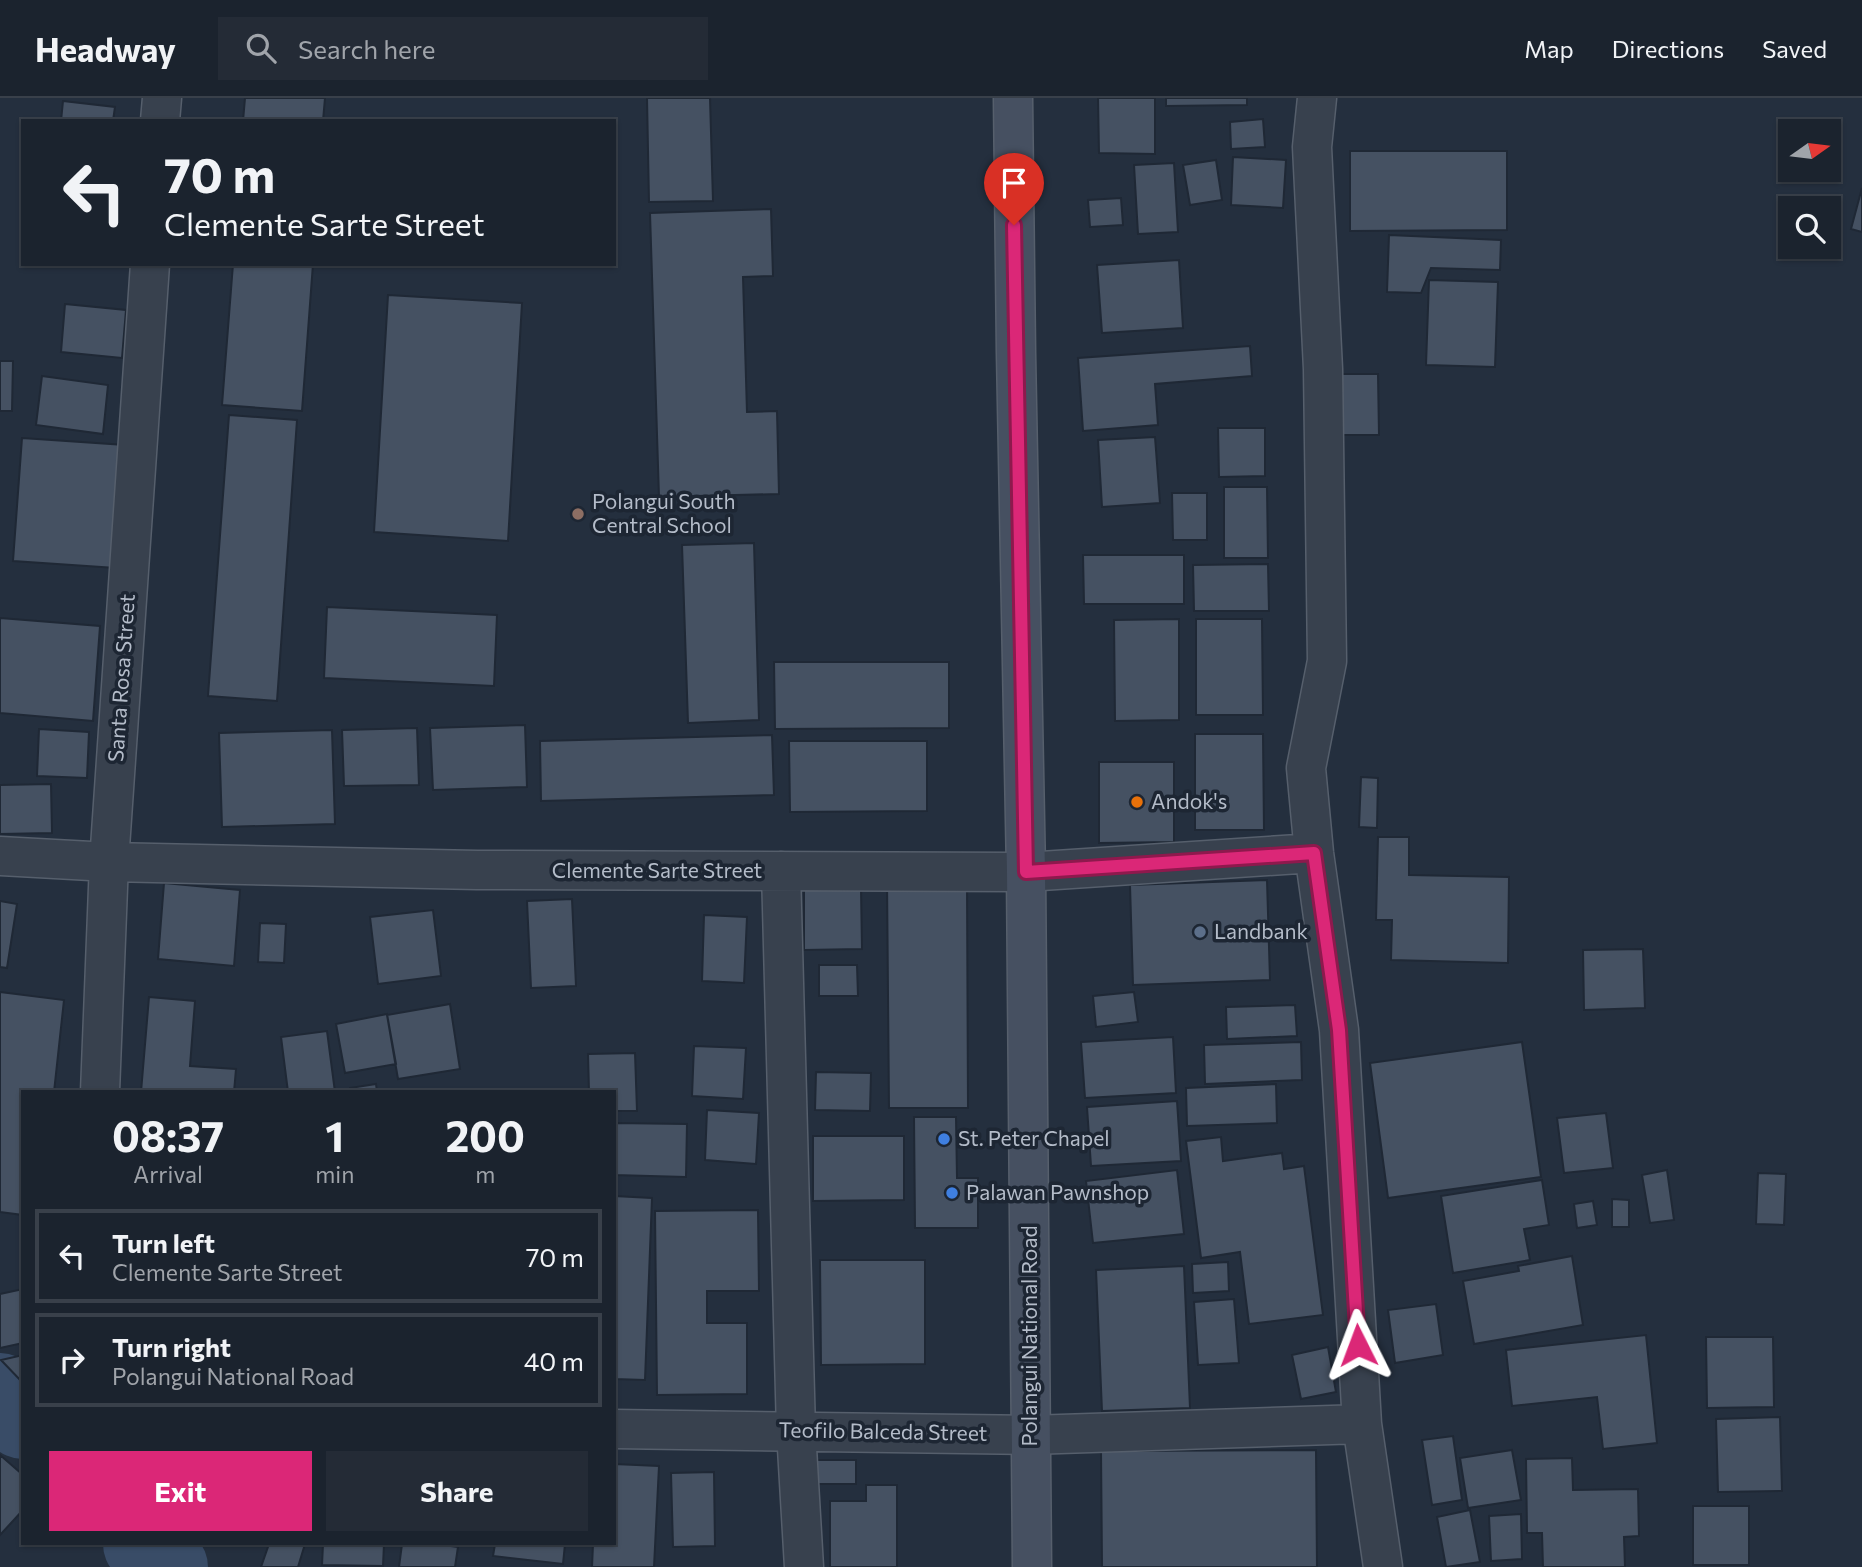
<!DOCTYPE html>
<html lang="en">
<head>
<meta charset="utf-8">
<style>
	:root { --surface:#1b232e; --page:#242b36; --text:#f1f3f6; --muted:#a0a4aa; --line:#39404a; --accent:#db2777 }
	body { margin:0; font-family:Commissioner,sans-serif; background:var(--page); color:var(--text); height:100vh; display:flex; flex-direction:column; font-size:26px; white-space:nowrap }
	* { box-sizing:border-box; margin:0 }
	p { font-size:23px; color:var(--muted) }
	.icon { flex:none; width:38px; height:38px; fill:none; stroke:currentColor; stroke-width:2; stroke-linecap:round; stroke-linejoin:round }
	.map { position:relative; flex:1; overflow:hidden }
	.drawer { position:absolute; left:21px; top:992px; width:595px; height:455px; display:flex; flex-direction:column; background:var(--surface); border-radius:0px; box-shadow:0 2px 5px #0004,0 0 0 2px var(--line) }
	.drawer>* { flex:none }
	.banner { position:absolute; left:21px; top:21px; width:595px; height:147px; border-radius:0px; box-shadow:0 2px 5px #0004,0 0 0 2px var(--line); background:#1b232e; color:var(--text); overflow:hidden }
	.needle { width:46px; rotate:76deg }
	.controls { position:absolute; left:1778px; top:21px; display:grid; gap:14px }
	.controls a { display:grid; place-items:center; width:63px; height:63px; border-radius:0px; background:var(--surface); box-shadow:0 2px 5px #0004,0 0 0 2px var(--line); font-size:35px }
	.pin { position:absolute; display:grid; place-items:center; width:60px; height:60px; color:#fff; margin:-72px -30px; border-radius:50% 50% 50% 0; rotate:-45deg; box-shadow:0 0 7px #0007 }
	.pin .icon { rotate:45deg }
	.me { position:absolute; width:77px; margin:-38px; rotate:357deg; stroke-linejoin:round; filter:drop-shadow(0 0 5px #0008) }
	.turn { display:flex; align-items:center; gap:24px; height:147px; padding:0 28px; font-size:32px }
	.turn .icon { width:91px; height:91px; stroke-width:2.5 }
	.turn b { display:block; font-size:49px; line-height:60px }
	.eta { display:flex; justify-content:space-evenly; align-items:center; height:119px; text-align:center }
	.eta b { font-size:42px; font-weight:700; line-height:49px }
	.action { display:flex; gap:14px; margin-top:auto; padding:14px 28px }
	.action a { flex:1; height:80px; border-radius:0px; background:var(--accent); color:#fff; font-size:28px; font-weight:700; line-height:80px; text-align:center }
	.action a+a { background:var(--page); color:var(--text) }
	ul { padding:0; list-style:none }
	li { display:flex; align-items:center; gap:21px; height:94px; margin:0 14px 10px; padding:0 14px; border:4px solid var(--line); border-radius:0px }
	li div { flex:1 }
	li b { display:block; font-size:26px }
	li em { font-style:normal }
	header { display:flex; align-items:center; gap:42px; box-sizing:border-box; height:98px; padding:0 35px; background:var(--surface); border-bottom:2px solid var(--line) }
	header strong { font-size:33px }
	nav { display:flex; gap:38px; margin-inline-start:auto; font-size:24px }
	.search { width:490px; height:63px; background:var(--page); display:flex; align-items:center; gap:18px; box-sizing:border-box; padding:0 24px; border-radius:0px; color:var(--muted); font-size:26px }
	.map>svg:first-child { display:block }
</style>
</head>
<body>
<header>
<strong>Headway</strong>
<div class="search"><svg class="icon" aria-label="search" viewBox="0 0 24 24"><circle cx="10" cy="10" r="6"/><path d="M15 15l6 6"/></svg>Search here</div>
<nav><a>Map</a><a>Directions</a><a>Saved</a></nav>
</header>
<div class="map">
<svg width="1862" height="1469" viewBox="0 0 1862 1469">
	<rect width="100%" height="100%" fill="#242f3e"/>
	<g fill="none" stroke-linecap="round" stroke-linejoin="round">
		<path stroke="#394c67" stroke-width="82" d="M0,1296L23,1320
			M144,1446L167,1469"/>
	</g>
	<path fill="#455162" stroke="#1f2835" stroke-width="2" d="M245,0H325L323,23H243Z
		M647,0H710L713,103L649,104Z
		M1098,0H1155V56L1099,55Z
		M1166,0H1247V7L1166,8Z
		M63,3L115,9L113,23H61Z
		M1263,21L1265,49L1231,51L1230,24Z
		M1350,53H1507V132L1350,133Z
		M1233,59L1286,62L1283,110L1231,107Z
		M1216,62L1222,102L1190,107L1183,67Z
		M1174,65L1178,134L1138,136L1134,67Z
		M1862,90V134L1851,131Z
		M1121,100L1123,127L1090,129L1088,102Z
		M771,111L773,178L743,179L747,314L777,313L779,396L659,399L650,115Z
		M1389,137L1501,142L1500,172L1431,170L1421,195L1387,194Z
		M1179,162L1183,230L1102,235L1097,167Z
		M233,166H313L302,313L222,307Z
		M1429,182L1498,184L1495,269L1426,267Z
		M388,197L522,205L508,443L374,434Z
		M65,206L126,212L122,260L61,254Z
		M1250,248L1252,278L1155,286L1158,327L1083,333L1078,260Z
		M0,263H13L12,313H0Z
		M1338,276H1378L1379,337H1338Z
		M42,278L108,287L103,336L36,327Z
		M229,317L297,322L277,603L208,598Z
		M1218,330H1265V378L1219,379Z
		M1155,339L1160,405L1102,409L1098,342Z
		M22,340L125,347L116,470L13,463Z
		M1224,389H1267L1268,460H1224Z
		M1172,395H1207V442H1173Z
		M754,445L759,622L688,625L682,447Z
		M1083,457H1184V506H1084Z
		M1268,466L1269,513H1194L1193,467Z
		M327,509L497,517L494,588L324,580Z
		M0,520L100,528L93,623L0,615Z
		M1179,521V622L1115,623L1114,522Z
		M1196,521H1262L1263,617H1196Z
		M774,564H949V630L775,631Z
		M525,627L527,689L433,692L430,630Z
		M417,630L419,687L344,688L342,632Z
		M39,631L89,634L87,680L37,678Z
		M332,632L335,726L222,729L219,635Z
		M1195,636H1263L1264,732H1195Z
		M772,637L774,697L541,703L540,643Z
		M789,643H927V713L790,714Z
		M1099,664H1174V744L1099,745Z
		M1361,679L1378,680L1377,730L1359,729Z
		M51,686L52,735L0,736V687Z
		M1378,739H1409V777L1509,779L1508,865L1391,862L1392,822H1376Z
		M887,782H967L968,1010H889Z
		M1267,782L1270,882L1133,887L1130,787Z
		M164,785L240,792L234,868L158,861Z
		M804,789L861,790L862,851L804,852Z
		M572,801L576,888L531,890L527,803Z
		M0,803L17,806L7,870L0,869Z
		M433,812L441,878L378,886L370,819Z
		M704,817L747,819L744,885L702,883Z
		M260,825L286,826L284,865L258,864Z
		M1643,851L1645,910L1584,912L1583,852Z
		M819,867H857L858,898H819Z
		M0,894L64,902L54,994H23V1117L0,1114Z
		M1134,894L1138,924L1096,929L1093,898Z
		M149,899L195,903L190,968L236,971L234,994H141Z
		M450,906L460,971L398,981L387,917Z
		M1295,907L1297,938L1227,941L1226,909Z
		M387,916L396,966L345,975L336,926Z
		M327,933L335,994H288L281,939Z
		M1173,939L1176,995L1085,1000L1081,944Z
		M1301,944L1302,982L1205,986L1204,947Z
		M1522,944L1541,1079L1388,1100L1370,965Z
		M694,948L746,950L743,1001L692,998Z
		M635,955L637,1013H614V994H589L588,956Z
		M816,974L871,975L870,1013L815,1012Z
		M376,986L377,994H350V990Z
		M1276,986L1277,1025L1187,1028L1186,990Z
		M1177,1003L1181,1063L1091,1068L1087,1009Z
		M707,1012L759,1015L756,1066L705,1062Z
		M1606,1015L1613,1070L1564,1075L1557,1020Z
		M914,1019H956L957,1080H978V1130H915Z
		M614,1025L687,1026L686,1079L614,1077Z
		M813,1038H904V1102L813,1103Z
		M1221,1039L1223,1063L1282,1055L1284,1071L1304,1068L1323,1217L1249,1226L1240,1154L1201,1160L1186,1043Z
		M1177,1072L1184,1136L1093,1145L1086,1083Z
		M1667,1072L1674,1122L1650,1125L1642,1077Z
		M1758,1075L1786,1076L1784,1127L1756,1126Z
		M1542,1082L1549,1127L1524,1131L1530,1162L1453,1175L1441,1098Z
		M614,1098L652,1100L645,1282L614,1281Z
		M1612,1101L1629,1102V1129H1612Z
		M1593,1103L1597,1127L1577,1130L1574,1106Z
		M758,1112L759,1193H707V1225H747V1296L657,1297L655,1113Z
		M1572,1158L1583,1227L1474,1246L1463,1183L1519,1173L1518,1168Z
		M820,1162H925V1266L821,1267Z
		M1228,1164L1229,1193L1193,1195L1192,1166Z
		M1184,1168L1190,1310L1102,1313L1096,1172Z
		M23,1191V1245L0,1250V1196Z
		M1234,1201L1239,1265L1198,1267L1194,1204Z
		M1436,1206L1443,1257L1395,1265L1388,1212Z
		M1646,1237L1657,1345L1603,1351L1597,1299L1512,1308L1506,1252Z
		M1706,1239H1773L1774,1309L1707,1310Z
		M1328,1249L1336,1294L1301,1301L1292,1257Z
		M23,1257V1285L1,1262Z
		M1780,1319L1782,1393L1718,1394L1716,1321Z
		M1453,1338L1462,1402L1432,1407L1422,1342Z
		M1316,1352L1317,1469H1102L1101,1353Z
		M1512,1352L1521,1402L1468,1410L1460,1360Z
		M0,1357L23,1377V1412L0,1437Z
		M1572,1360L1573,1392L1638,1391L1639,1438L1624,1439L1625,1469H1543L1542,1435H1527L1526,1361Z
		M806,1362H856V1386H806Z
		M614,1366L659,1368L654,1469H592L593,1446H614Z
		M714,1374L715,1448L673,1449L671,1375Z
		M866,1387H897V1469H830V1403H866Z
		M1693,1408H1749V1467H1693Z
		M1470,1412L1480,1464L1446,1469L1437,1419Z
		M1521,1416L1522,1461L1491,1463L1489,1418Z
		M269,1446H305L298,1469H261Z
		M323,1446H384L383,1468L322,1467Z
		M402,1446H437L458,1449L455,1469H399Z
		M495,1446H565L563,1466L493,1458Z"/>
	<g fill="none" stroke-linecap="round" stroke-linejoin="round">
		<defs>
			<path id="street" d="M1317,0L1312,49L1323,271L1327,563L1306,670L1314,755L1339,932L1362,1326L1383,1469
				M160,23L162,0
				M0,758L109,764L477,772L1026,774L1314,755
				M781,773L796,1333L804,1469
				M100,994L109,764L150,166
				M614,1331L1030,1337L1362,1326"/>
			<path id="secondary" d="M1013,0L1016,255L1026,774L1032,1469"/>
		</defs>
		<use href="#street" stroke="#565f6c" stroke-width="41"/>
		<use href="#secondary" stroke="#565f6c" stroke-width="41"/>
		<use href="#street" stroke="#38414e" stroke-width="38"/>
		<use href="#secondary" stroke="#465061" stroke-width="38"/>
	</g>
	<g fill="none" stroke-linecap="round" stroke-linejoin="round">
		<defs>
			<path id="route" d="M1014,127L1026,774L1314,755L1339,932L1358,1247"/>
		</defs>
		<use href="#route" stroke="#8e194d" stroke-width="18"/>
		<use href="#route" stroke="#db2777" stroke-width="12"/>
	</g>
	<circle fill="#8d6e63" stroke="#1d2633" stroke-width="2.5" cx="578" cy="416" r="7"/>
	<circle fill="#e8710a" stroke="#1d2633" stroke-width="2.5" cx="1137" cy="704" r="7"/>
	<circle fill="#5c6f8a" stroke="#1d2633" stroke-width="2.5" cx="1200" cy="834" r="7"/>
	<g fill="#3f7fe0" stroke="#1d2633" stroke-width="2.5">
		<circle cx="944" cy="1041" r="7"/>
		<circle cx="952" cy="1095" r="7"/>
	</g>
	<g text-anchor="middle" stroke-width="7" stroke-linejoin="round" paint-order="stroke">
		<g font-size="21" fill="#b4bcc9" stroke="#1d2633" text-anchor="start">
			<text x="592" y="411">Polangui South<tspan x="592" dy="24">Central School</tspan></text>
			<text x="1151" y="711">Andok's</text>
			<text x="1214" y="841">Landbank</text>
			<text x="958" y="1048">St. Peter Chapel</text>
			<text x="966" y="1102">Palawan Pawnshop</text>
		</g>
		<g font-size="21" fill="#b4bcc9" stroke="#1d2633">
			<text transform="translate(122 580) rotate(-86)" y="7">Santa Rosa Street</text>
			<text x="657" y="780">Clemente Sarte Street</text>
			<text transform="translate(1030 1238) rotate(-90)" y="7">Polangui National Road</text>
			<text transform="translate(883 1334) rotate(1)" y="7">Teofilo Balceda Street</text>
		</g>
	</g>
</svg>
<div class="controls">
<a><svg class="needle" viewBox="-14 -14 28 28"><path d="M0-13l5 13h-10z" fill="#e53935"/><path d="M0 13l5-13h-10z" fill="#a0a4aa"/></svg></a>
<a><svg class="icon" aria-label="search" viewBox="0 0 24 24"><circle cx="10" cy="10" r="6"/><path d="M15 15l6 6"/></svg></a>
</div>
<div class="pin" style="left:1014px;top:127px;background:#d93025"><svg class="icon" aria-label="arrive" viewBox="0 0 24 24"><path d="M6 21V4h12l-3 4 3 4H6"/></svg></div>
<svg class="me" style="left:1358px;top:1247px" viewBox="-20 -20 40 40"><path d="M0-17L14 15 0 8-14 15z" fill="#db2777" stroke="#fff" stroke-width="4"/></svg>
<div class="banner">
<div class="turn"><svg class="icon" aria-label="left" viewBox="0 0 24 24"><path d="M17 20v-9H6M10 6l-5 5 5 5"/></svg><div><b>70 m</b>Clemente Sarte Street</div></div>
</div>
<section class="drawer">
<div class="eta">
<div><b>08:37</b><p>Arrival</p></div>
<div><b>1</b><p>min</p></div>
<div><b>200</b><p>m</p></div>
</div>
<ul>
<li><svg class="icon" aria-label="left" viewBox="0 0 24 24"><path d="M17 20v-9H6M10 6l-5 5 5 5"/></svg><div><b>Turn left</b><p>Clemente Sarte Street</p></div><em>70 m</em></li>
<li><svg class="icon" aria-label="right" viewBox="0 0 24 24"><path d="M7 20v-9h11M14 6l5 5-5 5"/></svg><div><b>Turn right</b><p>Polangui National Road</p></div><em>40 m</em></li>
</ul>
<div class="action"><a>Exit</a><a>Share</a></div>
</section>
</div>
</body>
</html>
